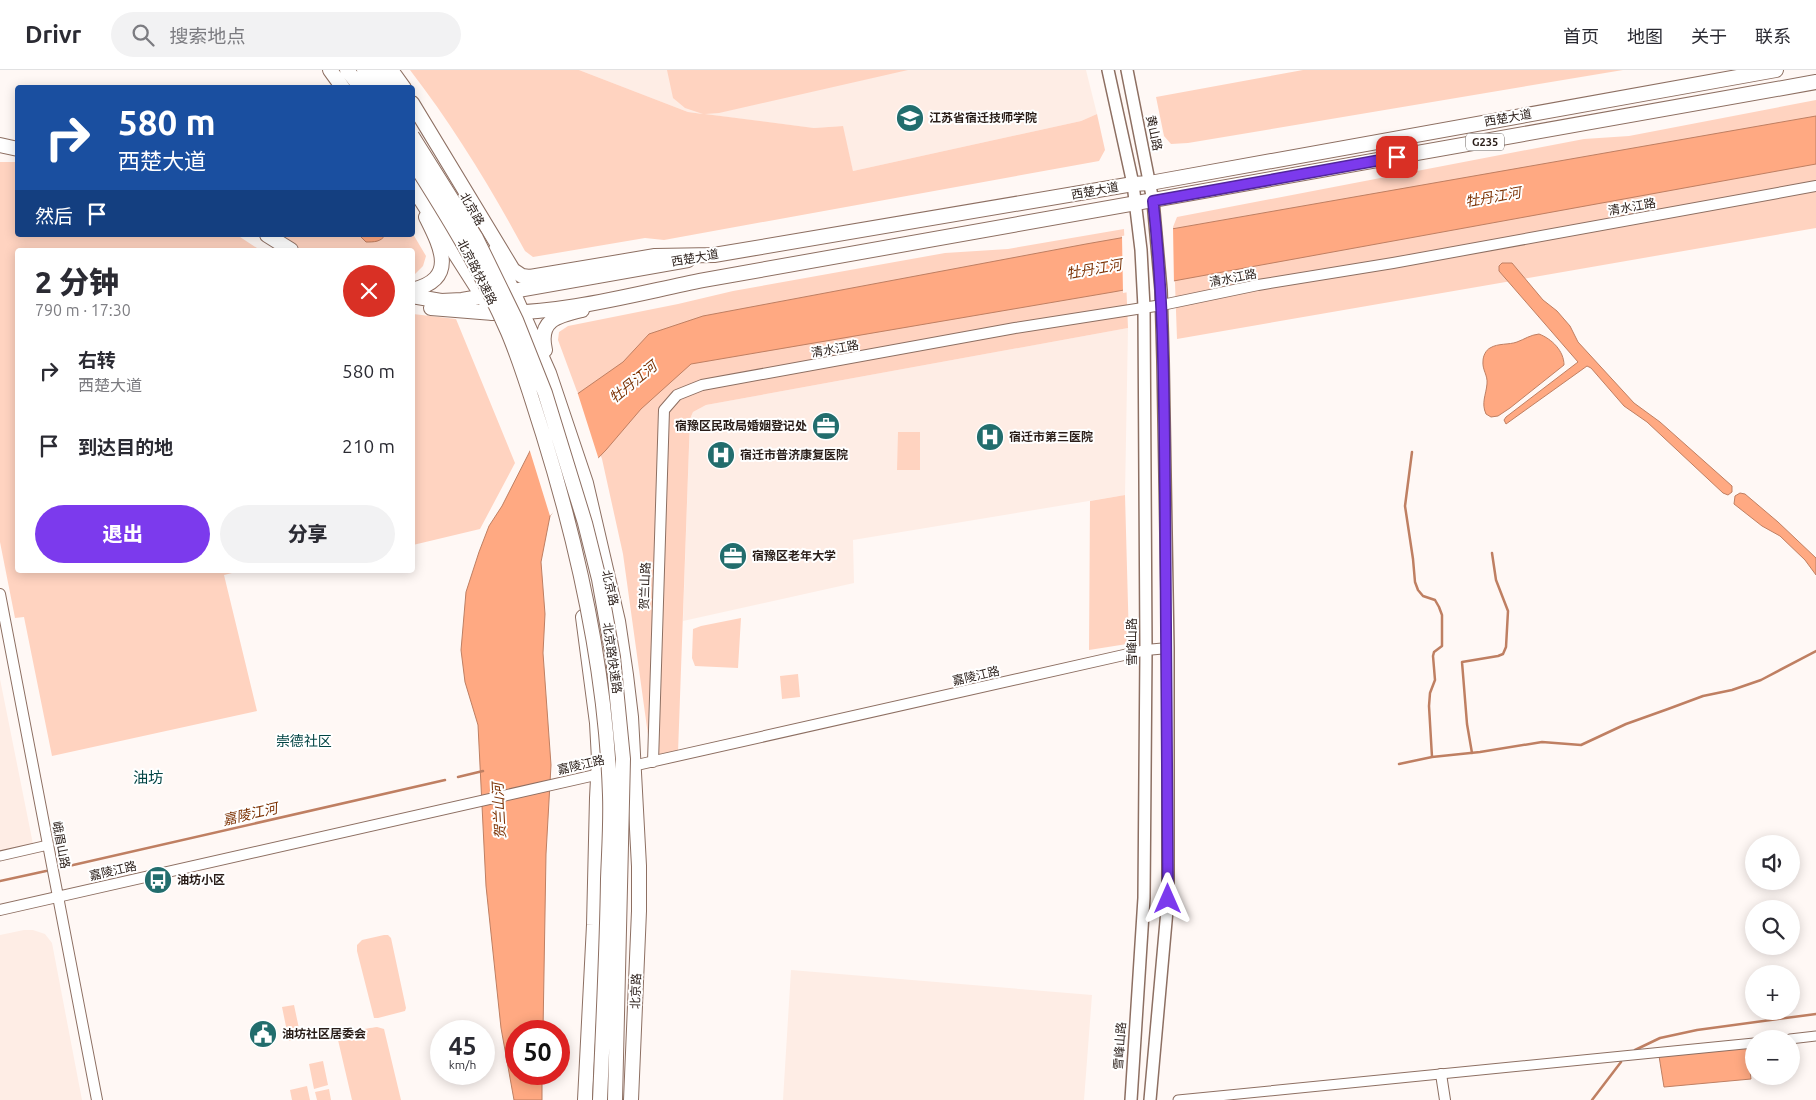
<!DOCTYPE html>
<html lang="zh">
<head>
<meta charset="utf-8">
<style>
	:root { --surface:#fff; --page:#f2f2f3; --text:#2b2b33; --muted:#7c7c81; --line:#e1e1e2; --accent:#7c3aed }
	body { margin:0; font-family:Ubuntu,"Noto Sans SC",sans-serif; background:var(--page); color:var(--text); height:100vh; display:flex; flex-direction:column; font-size:19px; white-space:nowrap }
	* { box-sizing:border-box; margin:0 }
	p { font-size:16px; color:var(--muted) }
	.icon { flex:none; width:28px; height:28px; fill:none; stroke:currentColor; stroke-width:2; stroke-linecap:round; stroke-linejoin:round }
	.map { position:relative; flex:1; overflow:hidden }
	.panel { position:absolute; left:15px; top:178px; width:400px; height:325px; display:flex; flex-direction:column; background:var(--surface); border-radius:5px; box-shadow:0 2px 12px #0003 }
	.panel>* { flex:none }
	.top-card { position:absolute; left:15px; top:15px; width:400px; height:152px; border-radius:5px; box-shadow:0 2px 12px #0003; background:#1a4fa0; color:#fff; overflow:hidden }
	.controls { position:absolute; left:1745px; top:765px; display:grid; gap:10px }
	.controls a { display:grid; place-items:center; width:55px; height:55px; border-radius:50%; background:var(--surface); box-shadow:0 2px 12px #0003; font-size:25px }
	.speed { position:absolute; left:430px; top:950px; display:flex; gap:10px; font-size:25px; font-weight:700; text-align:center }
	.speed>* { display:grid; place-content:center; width:65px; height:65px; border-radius:50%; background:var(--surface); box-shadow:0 2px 12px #0003; line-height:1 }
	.speed small { font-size:12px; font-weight:400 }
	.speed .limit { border:8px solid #d22; background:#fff; color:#111 }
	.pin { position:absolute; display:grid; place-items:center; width:42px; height:42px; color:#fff; margin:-21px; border-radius:10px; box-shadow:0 2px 8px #0006 }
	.me { position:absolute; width:55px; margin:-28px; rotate:0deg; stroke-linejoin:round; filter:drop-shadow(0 0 4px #0008) }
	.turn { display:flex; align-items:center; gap:18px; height:105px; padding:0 20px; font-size:22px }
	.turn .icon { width:65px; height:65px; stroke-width:2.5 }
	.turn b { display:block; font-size:35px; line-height:42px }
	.then { display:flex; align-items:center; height:48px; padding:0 20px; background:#0003; gap:10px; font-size:19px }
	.round { display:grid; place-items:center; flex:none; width:52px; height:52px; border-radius:26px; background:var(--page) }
	.head { display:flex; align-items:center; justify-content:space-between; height:85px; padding:0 20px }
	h1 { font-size:30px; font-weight:800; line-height:38px }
	.cta { display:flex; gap:10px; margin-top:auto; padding:10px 20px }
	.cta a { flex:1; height:58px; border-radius:30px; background:var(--accent); color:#fff; font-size:20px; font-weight:800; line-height:58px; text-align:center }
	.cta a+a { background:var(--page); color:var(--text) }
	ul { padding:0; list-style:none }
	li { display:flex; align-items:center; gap:15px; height:75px; padding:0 20px }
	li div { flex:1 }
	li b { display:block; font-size:19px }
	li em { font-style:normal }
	header { display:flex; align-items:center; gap:30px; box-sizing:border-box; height:70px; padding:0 25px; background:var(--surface); border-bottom:1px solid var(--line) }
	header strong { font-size:24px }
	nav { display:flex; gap:28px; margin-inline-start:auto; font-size:18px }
	.search { width:350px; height:45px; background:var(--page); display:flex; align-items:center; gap:12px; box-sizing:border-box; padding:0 18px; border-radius:28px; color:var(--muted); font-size:19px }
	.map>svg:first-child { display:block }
</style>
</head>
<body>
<header>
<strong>Drivr</strong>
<div class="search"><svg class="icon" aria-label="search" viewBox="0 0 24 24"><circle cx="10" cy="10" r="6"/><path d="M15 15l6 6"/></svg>搜索地点</div>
<nav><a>首页</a><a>地图</a><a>关于</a><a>联系</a></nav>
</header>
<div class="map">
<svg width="1816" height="1030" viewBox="0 0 1816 1030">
	<rect width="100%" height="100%" fill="#fff8f5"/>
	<path fill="#feede5" d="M579,0H1086L1097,44L1081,51L853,101L842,56L814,58L688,42Z
		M1128,258L1125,425L853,470L854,513L683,551L690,349L693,342L706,335Z
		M0,609L33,774L0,782Z
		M24,860H33L45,864L52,873L82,1030H0V865Z
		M791,900L1092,925L1084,1030H783Z"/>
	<path fill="#ffd3c0" d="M410,0H579L688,42L703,44L685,38L673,28L667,0H908L719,43L705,44L814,58L843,56L853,101L1081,51L1097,44L1105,80L1099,91L664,170L645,168L533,187L525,181C491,118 454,57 410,0Z
		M1303,0H1623L1188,73L1171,74L1164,66L1156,27Z
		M1816,30V158L1177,269L1173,157L1177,147L1584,69L1629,66Z
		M0,92H17L18,165H237L260,180H18V500H244L224,505L257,641L52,686L24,547L15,548L0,472Z
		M1124,159L1128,258L706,335L693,342L690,349L678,683L661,686L651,680L649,672L623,484L602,389L558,270L559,262L568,256L678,234L733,221L945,183L1008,179Z
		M413,164L426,186L423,196L413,206L412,180H303L275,165H412Z
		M413,244L456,249L515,393L480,459L413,475Z
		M898,362H920V400H897Z
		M1125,425L1129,571L1127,574L1089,580L1090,431Z
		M741,548L738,598L695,596L692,588L693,559L701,556Z
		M798,604L800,627L782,629L780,606Z
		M384,865H388L391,868L406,938L405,941L378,948H374L373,944L357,881V875L362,870Z
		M294,935L301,968L289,971L282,937Z
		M377,957L384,959L401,1030H352L338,970C345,960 366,959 377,957Z
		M323,991L328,1015L314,1019L309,994Z
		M307,1016L310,1030H292L290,1020Z
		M329,1019L331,1030H317L315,1022Z"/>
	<path fill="#ffa982" stroke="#bf7f62" d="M1816,46V94L1113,222L691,294L641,339L606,380L569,418L550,446L541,492L545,544L543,583L551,695L546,784L543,961H516V1004H542V1030H514L501,958L486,816L478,655L465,612L461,580L466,522L479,482L489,456L502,436L531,379L573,327L623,292L649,264L703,246L1086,174Z
		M359,165H385C381,172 374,172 366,172Z
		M1502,193H1512L1543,230L1557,241L1570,256L1578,272L1634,333L1660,352L1732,416V422L1728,425L1723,423L1647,352L1624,336L1591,298L1587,296L1506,354L1504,350L1506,347L1578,292L1499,201V196Z
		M1539,264C1552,269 1564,281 1564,295L1510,338L1498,346L1491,347L1486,344C1481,333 1486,325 1487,314C1488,305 1482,300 1483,291C1483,286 1486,280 1490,278C1498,273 1509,275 1517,272C1525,269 1530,265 1539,264Z
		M1740,423L1745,424L1778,452L1816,488V505L1805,490L1780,466L1762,456L1734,434L1735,426Z
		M1747,978L1751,1009L1664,1017L1659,986Z"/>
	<path fill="#fff8f5" d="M1173,157L1174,214L1123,223L1122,166Z
		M577,321L599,390L571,420L560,435L550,446L529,378Z"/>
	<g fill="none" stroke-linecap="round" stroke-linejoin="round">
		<path stroke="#bf7f62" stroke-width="2.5" d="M1412,382L1405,436L1413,489L1415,512L1418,520L1423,526L1435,530L1439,537L1442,545V576L1434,582L1433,586L1435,610L1430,623L1429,636L1432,687
			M1472,683L1467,654L1462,592L1498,586L1503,584L1506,577L1508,541L1496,510L1492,483
			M1399,694L1432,687L1480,682L1542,672L1581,675L1626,654L1668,639L1703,626L1732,620L1761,610L1816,581
			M458,707L483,701
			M60,798L445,710
			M0,811L46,801
			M1635,980L1660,968L1697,960L1816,944
			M1592,1030L1621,992"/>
		<defs>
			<path id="minor" d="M0,786L48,775
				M1790,969L1816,966
				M1178,1030L1754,973"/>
			<path id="tertiary" d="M0,524L97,1030
				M653,692L664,340L677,325L702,315L1015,258L1162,235L1258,215L1393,193L1816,116
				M628,697L1146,580L1168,578
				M0,840L604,703
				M1441,1004L1445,1030"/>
			<path id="secondary" d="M1108,0L1133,114L1141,180L1144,237L1146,580L1144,828L1131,1030
				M1127,0L1153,131L1161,220L1163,291L1168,578V829L1150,1030"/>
			<path id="primary" d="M377,0L390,18
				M0,75L18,79
				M267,165L291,180
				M495,181L549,303L586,413L618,551L626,605L631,647L639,796V841L631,1030
				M412,220C458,209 441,177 426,147
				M412,226L441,231L462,230L688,190
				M431,238L493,243
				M545,280C538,250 557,246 582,240
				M583,547L597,653L599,689L597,728L594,855L585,1030"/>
			<path id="trunk" d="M330,0L343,18
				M347,0L361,18
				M364,0L377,18
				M391,0L404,18
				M412,33L513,200L522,206L530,207L655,186L714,185L1133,114L1150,113L1776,0
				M412,116L493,243C564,244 634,224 704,210L1816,12"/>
		</defs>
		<use href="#minor" stroke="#8d6f62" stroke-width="11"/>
		<use href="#tertiary" stroke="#8d6f62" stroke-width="12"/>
		<use href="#secondary" stroke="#8d6f62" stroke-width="14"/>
		<use href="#primary" stroke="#8d6f62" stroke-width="16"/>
		<use href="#trunk" stroke="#8d6f62" stroke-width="16"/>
		<use href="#minor" stroke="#fff" stroke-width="9"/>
		<use href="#tertiary" stroke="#fff" stroke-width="10"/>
		<use href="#secondary" stroke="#fff" stroke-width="11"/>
		<use href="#primary" stroke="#fff" stroke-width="14"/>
		<use href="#trunk" stroke="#fff" stroke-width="14"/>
		<defs>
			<path id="trunk-bridge" d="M412,66L476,168L516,250L545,323L585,453L599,509L613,587L623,689L615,1030
				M412,90C447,145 482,202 508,262C522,295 532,330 543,364C579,480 606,603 610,725C611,753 609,781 608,809C607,883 603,956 600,1030"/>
		</defs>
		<use href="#trunk-bridge" stroke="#8d6f62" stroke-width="16" stroke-linecap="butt"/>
		<use href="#trunk-bridge" stroke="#fff" stroke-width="14"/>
	</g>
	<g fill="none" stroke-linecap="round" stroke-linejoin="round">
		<defs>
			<path id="route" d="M1168,829C1168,693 1167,557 1165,422C1164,325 1164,228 1153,131L1397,87"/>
		</defs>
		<use href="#route" stroke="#51269a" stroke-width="12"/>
		<use href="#route" stroke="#7c3aed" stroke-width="9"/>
	</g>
	<defs>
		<symbol id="school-disc" viewBox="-11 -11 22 22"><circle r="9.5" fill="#226d6d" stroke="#fff"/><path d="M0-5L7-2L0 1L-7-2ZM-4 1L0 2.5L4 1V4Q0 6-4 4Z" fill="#fff"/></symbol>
		<symbol id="office-disc" viewBox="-11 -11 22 22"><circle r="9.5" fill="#226d6d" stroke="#fff"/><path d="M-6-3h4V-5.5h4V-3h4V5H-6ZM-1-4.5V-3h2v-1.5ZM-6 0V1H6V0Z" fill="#fff"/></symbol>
		<symbol id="hospital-disc" viewBox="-11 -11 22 22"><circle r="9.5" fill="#226d6d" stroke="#fff"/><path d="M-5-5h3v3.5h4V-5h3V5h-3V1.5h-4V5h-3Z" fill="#fff"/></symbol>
		<symbol id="bus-disc" viewBox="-11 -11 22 22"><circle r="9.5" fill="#226d6d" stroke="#fff"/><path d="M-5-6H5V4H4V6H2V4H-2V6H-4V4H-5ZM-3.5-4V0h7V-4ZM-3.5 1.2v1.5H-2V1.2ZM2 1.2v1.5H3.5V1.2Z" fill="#fff"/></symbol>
		<symbol id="civic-disc" viewBox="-11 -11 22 22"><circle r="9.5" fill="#226d6d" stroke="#fff"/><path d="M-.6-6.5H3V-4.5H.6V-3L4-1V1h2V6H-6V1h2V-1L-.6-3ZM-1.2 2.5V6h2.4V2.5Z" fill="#fff"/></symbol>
	</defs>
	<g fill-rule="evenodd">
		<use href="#school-disc" x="894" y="32" width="32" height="32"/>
		<use href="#office-disc" x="810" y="340" width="32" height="32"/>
		<use href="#hospital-disc" x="974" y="351" width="32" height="32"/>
		<use href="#hospital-disc" x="705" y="369" width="32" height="32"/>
		<use href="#office-disc" x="717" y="470" width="32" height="32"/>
		<use href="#bus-disc" x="142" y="794" width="32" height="32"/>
		<use href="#civic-disc" x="247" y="948" width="32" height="32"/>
	</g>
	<g text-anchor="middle" stroke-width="4" stroke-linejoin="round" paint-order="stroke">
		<rect fill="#fff" stroke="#69615d" stroke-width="1" x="1466" y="63.5" width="38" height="17" rx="4"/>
		<g font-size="11" font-weight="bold" fill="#291d18">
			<text x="1485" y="76">G235</text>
		</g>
		<g font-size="12" font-weight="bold" fill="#291d18" stroke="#fff" text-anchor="start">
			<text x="929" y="52">江苏省宿迁技师学院</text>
			<text x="807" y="360" text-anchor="end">宿豫区民政局婚姻登记处</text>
			<text x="1009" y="371">宿迁市第三医院</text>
			<text x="740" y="389">宿迁市普济康复医院</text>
			<text x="752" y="490">宿豫区老年大学</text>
			<text x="177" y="814">油坊小区</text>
			<text x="282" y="968">油坊社区居委会</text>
		</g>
		<g font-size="12" fill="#291d18" stroke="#fff">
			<text transform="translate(1508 48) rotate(-10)" y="4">西楚大道</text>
			<text transform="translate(1154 63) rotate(78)" y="4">黄山路</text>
			<text transform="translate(1095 121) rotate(-10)" y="4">西楚大道</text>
			<text transform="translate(1632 137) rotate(-10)" y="4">清水江路</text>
			<text transform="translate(472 139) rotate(60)" y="4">北京路</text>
			<text transform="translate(695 188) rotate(-10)" y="4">西楚大道</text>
			<text transform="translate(477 202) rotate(63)" y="4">北京路快速路</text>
			<text transform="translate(1233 208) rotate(-11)" y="4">清水江路</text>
			<text transform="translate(835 279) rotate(-10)" y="4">清水江路</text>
			<text transform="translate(645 516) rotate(-88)" y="4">贺兰山路</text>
			<text transform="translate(610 518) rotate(77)" y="4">北京路</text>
			<text transform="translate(1132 572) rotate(-90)" y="4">雪峰山路</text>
			<text transform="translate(612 588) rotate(82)" y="4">北京路快速路</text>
			<text transform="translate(976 606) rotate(-13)" y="4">嘉陵江路</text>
			<text transform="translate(581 695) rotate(-13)" y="4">嘉陵江路</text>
			<text transform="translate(61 775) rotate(79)" y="4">峨眉山路</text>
			<text transform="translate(113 801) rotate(-13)" y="4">嘉陵江路</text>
			<text transform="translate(636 921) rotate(-88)" y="4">北京路</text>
			<text transform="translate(1120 976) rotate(-86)" y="4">雪峰山路</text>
		</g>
		<g font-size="14" font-style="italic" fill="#7d3305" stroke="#fff">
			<text transform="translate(1493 127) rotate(-10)" y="5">牡丹江河</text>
			<text transform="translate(1094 199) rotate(-10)" y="5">牡丹江河</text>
			<text transform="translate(633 312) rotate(-39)" y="5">牡丹江河</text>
			<text transform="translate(499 741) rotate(-93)" y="5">贺兰山河</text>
			<text transform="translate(250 744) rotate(-13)" y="5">嘉陵江河</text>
		</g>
		<g font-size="14" fill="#004343" stroke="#fff">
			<text x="304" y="676">崇德社区</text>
		</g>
		<g font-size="15" fill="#004343" stroke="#fff">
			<text x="148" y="713">油坊</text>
		</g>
	</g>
</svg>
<div class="controls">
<a><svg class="icon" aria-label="sound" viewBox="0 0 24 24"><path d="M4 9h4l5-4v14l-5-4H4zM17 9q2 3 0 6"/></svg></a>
<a><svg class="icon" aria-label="search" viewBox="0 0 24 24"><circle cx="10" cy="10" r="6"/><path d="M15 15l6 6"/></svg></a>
<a>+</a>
<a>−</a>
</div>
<div class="speed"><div>45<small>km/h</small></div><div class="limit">50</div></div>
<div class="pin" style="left:1397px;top:87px;background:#d93025"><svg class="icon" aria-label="arrive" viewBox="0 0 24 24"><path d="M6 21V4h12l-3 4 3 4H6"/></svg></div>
<svg class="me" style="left:1168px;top:829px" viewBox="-20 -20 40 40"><path d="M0-17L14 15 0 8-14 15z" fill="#7c3aed" stroke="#fff" stroke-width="4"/></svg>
<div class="top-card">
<div class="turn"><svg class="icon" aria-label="right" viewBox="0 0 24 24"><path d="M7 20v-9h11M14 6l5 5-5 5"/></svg><div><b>580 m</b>西楚大道</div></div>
<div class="then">然后<svg class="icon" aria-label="arrive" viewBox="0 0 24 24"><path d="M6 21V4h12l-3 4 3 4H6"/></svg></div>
</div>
<section class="panel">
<div class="head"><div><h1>2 分钟</h1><p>790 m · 17:30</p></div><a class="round" style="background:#d93025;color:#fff"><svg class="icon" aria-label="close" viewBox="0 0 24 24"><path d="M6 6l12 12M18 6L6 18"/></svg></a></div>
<ul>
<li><svg class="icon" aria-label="right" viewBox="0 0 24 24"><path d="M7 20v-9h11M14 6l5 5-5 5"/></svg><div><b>右转</b><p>西楚大道</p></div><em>580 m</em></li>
<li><svg class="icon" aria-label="arrive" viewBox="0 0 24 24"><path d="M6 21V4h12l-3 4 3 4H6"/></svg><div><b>到达目的地</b></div><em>210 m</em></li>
</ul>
<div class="cta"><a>退出</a><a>分享</a></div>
</section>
</div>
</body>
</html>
